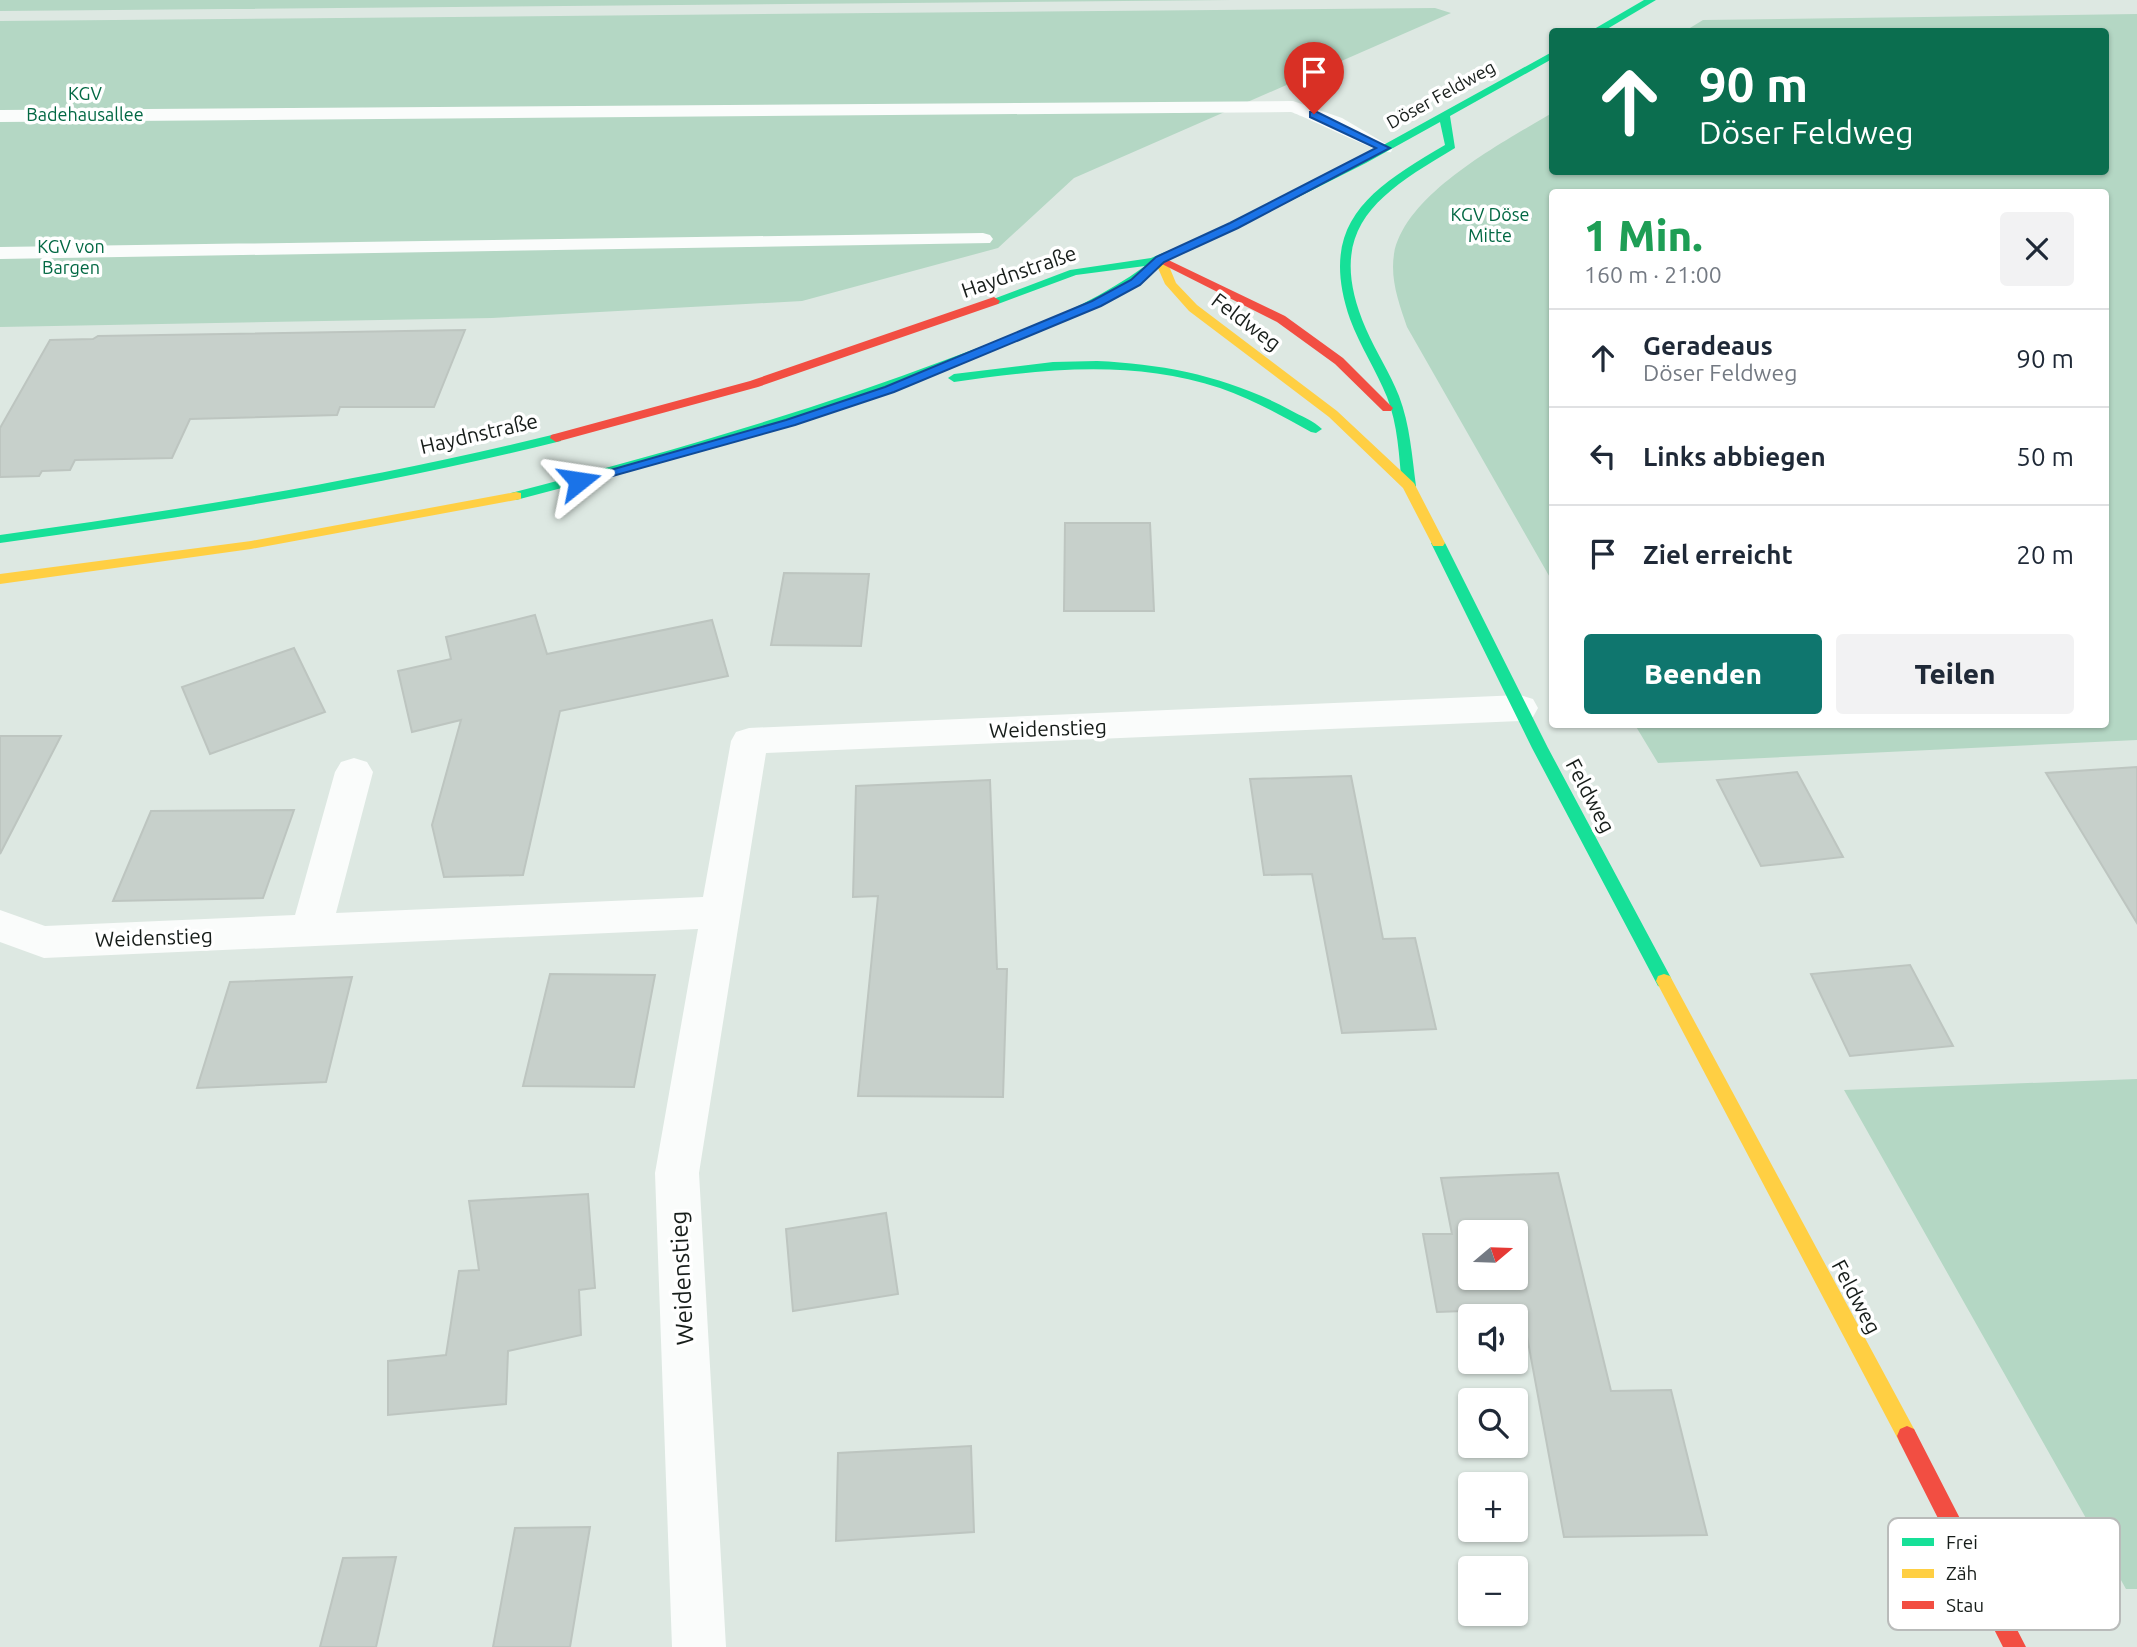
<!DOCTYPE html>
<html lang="de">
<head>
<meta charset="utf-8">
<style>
	:root { --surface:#fff; --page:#f2f2f3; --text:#1f2937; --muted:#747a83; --line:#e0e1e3; --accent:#0f766e }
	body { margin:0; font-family:Ubuntu,sans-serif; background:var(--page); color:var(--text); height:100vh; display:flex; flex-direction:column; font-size:26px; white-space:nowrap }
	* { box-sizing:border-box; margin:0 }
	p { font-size:23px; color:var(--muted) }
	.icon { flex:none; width:38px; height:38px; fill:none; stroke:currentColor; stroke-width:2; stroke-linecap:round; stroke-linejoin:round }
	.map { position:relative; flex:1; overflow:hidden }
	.drawer { position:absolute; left:1549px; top:189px; width:560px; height:539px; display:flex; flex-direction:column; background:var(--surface); border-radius:7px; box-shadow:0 2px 5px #0004 }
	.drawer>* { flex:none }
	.top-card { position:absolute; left:1549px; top:28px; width:560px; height:147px; border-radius:7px; box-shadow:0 2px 5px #0004; background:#0b6e4f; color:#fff; overflow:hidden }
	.needle { width:46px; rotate:71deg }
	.fabs { position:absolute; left:1458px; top:1220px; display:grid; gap:14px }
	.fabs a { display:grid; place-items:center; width:70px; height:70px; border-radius:7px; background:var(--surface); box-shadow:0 2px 5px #0004; font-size:35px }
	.pin { position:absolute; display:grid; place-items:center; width:60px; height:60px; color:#fff; margin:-72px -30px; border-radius:50% 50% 50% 0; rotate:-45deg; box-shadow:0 0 7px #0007 }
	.pin .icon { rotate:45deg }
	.me { position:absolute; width:77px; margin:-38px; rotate:75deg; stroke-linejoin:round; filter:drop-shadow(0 0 5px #0008) }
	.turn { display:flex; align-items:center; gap:24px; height:147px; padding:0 35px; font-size:32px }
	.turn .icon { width:91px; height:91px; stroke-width:2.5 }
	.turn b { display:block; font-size:49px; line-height:60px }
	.round { display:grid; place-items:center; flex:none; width:74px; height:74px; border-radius:7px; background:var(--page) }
	.head { display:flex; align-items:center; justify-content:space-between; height:119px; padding:0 35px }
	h1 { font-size:42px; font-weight:800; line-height:52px; color:#1e9e55 }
	.button { display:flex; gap:14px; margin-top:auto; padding:14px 35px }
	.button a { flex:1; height:80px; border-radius:7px; background:var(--accent); color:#fff; font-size:28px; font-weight:800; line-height:80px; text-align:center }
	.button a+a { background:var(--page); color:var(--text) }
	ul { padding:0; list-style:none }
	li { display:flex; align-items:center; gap:21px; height:98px; padding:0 35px; border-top:2px solid var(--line) }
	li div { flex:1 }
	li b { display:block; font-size:26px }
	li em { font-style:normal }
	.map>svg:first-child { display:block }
</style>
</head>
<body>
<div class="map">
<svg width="2137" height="1647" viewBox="0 0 2137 1647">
	<rect width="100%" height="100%" fill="#dde8e2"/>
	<path fill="#b4d7c4" d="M0,0H1231L0,11Z
		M1435,8L1451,13L1074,178L998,248L802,301L492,318L0,327V21Z
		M2137,14V740L1658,763L1635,725L2105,724V192H1552V581L1407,327C1399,303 1390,280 1394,254C1405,193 1504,142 1552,113V172H2105V32L1685,31L1703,20Z
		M2137,1079V1589H2126L1844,1090Z"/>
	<path fill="#c7d0cb" stroke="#bdc5c0" stroke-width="2" fill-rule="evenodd" d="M465,330L434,407H340L337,415L190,419L172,458L75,460L70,470L42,471L39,476L0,477V428L50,340L93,339L98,336Z
		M1065,523H1150L1154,611H1064Z
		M784,573L869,574L861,646L771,645Z
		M535,615L547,654L712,620L728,676L560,711L523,875L444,877L432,825L461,720L412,732L398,671L451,659L446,637Z
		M294,648L325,712L210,754L182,687Z
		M0,736H61L0,854Z
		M2137,767V923L2046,773Z
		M1797,772L1843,857L1761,866L1717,780Z
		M1351,776L1383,939L1415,938L1436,1029L1342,1033L1312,874L1264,875L1250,779Z
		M990,780L997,969H1007L1003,1097L858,1096L878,896L853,897L856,786Z
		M294,810L263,898L113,901L151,811Z
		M1910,965L1953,1046L1850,1056L1811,974Z
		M550,974L655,975L634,1087L523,1086Z
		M352,977L326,1082L197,1088L230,982Z
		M1558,1173L1611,1391L1671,1390L1707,1535L1564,1537L1522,1309L1437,1312L1423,1234H1452L1441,1178ZM1470,1232H1516V1278H1470Z
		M588,1194L595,1288L579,1290L581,1335L508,1351L506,1404L388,1415V1361L446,1355L459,1271L479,1270L469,1201Z
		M886,1213L898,1294L793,1311L786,1229Z
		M971,1446L974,1532L836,1541L838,1453Z
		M590,1527L570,1647H493L515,1528Z
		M396,1557L376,1647H320L343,1558Z"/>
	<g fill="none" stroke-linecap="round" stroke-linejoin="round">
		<path fill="#fafcfb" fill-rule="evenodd" d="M1293,101L1342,118L1393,148L1391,152C1380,155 1309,118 1291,112L0,122V110Z
			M983,233L990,235L993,239L990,243L0,259V247Z"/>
		<path fill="#fafcfb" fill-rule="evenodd" d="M1520,695L1533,699L1538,708L1533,717L1520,721L766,753L699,1173L726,1647H672L655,1173L698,929L44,958L0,942V910L45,926L295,915L335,772L341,762L354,758L367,762L373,772L336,913L703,897L731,741L736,732L749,728Z"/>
		<path fill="#16e098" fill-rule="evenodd" d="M1644,0H1656L1602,32H1589Z
			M1552,52V59L1450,116L1455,148C1376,195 1323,229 1366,329C1376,352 1390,373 1399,396C1410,425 1412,456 1416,486L1414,489L1409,490L1402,486C1399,456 1398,425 1387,397C1376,370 1360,346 1350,319C1317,223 1370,189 1445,145L1440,122L1366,163L1219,237L1164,261L1117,295L1044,330L913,381L802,420L691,454L516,500L509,496L511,493C659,455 805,413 948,359C1016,334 1086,309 1145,266L1076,275L998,304H990L988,301L1070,270L1151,258L1211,233L1358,159Z
			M1097,361C1165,364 1229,377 1290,410C1301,416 1314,421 1322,429L1316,433L1311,432C1282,416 1252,399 1220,388C1132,359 1043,369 954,382L948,378L954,374L1053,362Z
			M556,434L561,435V441C376,487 189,517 0,543V535C187,509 372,479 556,434Z
			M1438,539L1445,543L1548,748L1670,976L1672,981L1670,986L1664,988L1658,986L1532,748L1431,543Z"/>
		<path fill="#ffcf43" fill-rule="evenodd" d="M1160,256L1166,259L1176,283L1197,305L1337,411L1414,483L1445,543L1443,546H1433L1403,488L1329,417L1189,311L1165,284L1154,259Z
			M516,492L521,493V499L251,549L0,584V574L251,541Z
			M1664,974L1670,976L1914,1429L1917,1436L1914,1443L1907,1446L1900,1443L1656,981L1658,976Z"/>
		<path fill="#f24e42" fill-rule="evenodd" d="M1160,256L1285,316L1343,358L1393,408L1391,411H1383L1335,364L1277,322L1156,261V257Z
			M994,297L1000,301L998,304L758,387L556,442L550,438L551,435L750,381Z
			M1907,1426L1914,1429L2026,1647H2003L1900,1443L1897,1436L1900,1429Z"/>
	</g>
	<path fill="#1a73e8" stroke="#114b97" stroke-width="2" d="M1310,112H1317L1390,148L1238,228L1164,262L1140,285L1101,306L894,392L795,425L584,484L572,481L786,420L885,387L1092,301L1131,280L1156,257L1230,223L1376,148L1310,117Z"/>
	<g text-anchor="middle" stroke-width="7" stroke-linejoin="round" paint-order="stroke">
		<g font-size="18" fill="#026843" stroke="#fff">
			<text x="85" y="100">KGV<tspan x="85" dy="21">Badehausallee</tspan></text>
			<text x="1490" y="221">KGV Döse<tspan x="1490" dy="21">Mitte</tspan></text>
			<text x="71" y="253">KGV von<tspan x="71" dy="21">Bargen</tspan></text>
		</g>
		<g font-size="18" fill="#171d1a" stroke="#fff">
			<text transform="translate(1441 95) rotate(-29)" y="6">Döser Feldweg</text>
		</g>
		<g font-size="21" fill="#171d1a" stroke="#fff">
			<text transform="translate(1019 272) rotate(-19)" y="7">Haydnstraße</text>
			<text transform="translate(1246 322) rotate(37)" y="7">Feldweg</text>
			<text transform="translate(479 434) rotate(-13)" y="7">Haydnstraße</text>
			<text transform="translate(1048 729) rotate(-2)" y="7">Weidenstieg</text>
			<text transform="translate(1590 796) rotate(62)" y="7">Feldweg</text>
			<text transform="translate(154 938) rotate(-2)" y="7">Weidenstieg</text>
			<text transform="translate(1856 1297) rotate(62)" y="7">Feldweg</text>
		</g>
		<g font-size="24" fill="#171d1a" stroke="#fff">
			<text transform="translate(682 1278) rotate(-93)" y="8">Weidenstieg</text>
		</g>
	</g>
	<rect x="1888" y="1518" width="232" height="112" rx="10" fill="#fff" stroke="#b9bbba" stroke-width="2"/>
	<rect x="1902" y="1538" width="32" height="8" fill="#16e098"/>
	<rect x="1902" y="1569" width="32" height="9" fill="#ffcf43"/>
	<rect x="1902" y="1601" width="32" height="8" fill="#f24e42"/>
	<g font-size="19" fill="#171d1a">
		<text x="1946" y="1549">Frei</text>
		<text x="1946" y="1580">Zäh</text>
		<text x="1946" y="1612">Stau</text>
	</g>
</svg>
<div class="fabs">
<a><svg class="needle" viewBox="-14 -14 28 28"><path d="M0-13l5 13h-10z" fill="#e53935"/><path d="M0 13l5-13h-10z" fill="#747a83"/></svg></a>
<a><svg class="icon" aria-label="sound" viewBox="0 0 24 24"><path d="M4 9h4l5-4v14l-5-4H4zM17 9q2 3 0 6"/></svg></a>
<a><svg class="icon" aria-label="search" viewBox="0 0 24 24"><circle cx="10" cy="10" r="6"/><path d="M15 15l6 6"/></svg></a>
<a>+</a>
<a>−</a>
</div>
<div class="pin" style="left:1314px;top:114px;background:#d93025"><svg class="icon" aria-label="arrive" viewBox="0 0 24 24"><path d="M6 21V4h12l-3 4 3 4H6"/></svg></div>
<svg class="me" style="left:579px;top:481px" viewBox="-20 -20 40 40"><path d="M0-17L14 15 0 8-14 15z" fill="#1a73e8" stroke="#fff" stroke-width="4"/></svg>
<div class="top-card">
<div class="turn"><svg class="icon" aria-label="ahead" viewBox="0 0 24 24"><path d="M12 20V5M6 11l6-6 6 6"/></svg><div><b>90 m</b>Döser Feldweg</div></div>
</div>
<section class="drawer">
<div class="head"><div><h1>1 Min.</h1><p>160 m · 21:00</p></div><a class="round"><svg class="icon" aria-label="close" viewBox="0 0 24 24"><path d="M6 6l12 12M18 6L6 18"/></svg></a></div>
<ul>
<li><svg class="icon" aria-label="ahead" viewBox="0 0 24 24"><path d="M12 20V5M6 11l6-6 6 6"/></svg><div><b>Geradeaus</b><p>Döser Feldweg</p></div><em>90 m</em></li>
<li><svg class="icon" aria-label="left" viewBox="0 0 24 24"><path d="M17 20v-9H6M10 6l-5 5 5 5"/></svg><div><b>Links abbiegen</b></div><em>50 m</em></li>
<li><svg class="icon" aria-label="arrive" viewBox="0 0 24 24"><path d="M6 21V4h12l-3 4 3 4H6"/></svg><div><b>Ziel erreicht</b></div><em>20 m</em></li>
</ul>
<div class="button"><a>Beenden</a><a>Teilen</a></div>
</section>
</div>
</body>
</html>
